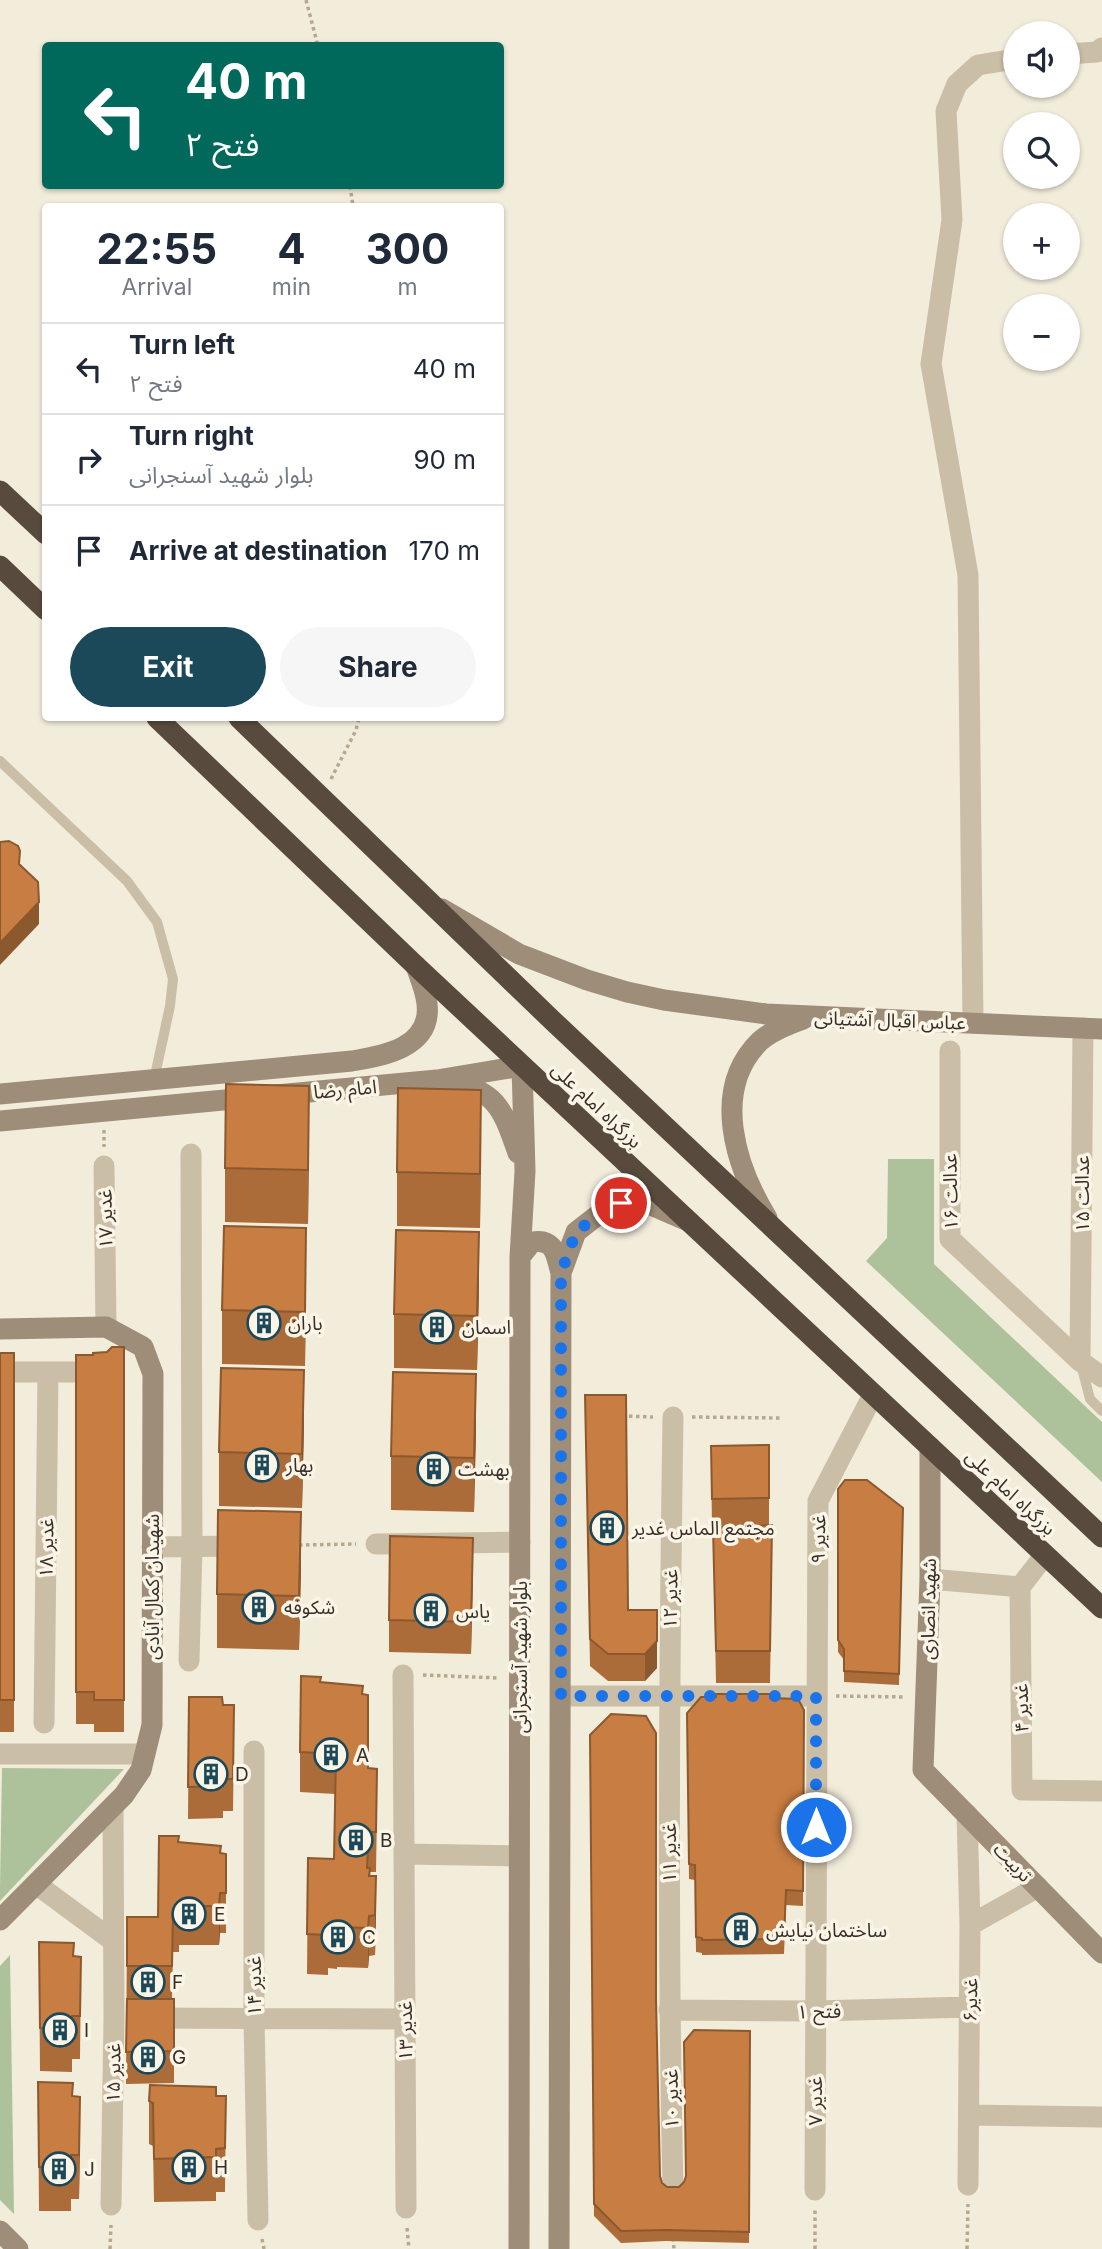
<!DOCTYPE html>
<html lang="en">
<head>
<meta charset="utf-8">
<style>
	:root { --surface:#fff; --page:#f6f6f7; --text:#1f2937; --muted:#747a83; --line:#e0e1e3; --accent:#1c4959 }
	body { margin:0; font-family:Inter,"Noto Sans Arabic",sans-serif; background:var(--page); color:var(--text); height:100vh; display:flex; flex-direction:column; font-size:26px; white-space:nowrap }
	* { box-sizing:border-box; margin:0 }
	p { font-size:23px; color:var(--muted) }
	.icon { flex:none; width:38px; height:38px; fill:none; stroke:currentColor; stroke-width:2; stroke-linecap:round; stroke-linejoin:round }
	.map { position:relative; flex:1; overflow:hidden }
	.drawer { position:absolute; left:42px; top:203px; width:462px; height:518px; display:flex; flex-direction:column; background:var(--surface); border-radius:7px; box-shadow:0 2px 5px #0004 }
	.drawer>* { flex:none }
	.hud { position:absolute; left:42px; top:42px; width:462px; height:147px; border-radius:7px; box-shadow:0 2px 5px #0004; background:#00695c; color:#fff; overflow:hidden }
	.fabs { position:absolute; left:1003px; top:21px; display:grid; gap:14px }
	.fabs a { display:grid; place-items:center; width:77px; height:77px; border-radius:50%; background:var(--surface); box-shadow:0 2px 5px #0004; font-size:35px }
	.pin { position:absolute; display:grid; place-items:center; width:60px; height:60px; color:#fff; margin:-30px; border:4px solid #fff; border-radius:50%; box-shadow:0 2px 7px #0007 }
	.me { position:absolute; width:77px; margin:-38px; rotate:0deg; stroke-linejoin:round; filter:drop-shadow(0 0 5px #0008) }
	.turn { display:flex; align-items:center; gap:24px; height:147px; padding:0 28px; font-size:32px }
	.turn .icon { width:91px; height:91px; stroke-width:2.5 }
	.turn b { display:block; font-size:49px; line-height:60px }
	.eta { display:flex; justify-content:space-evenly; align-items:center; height:119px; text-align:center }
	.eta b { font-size:42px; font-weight:700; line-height:49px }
	.primary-button { display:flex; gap:14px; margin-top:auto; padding:14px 28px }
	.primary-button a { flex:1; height:80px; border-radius:42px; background:var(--accent); color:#fff; font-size:28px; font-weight:700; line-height:80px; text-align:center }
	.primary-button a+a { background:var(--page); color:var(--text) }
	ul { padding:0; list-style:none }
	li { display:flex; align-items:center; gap:21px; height:91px; padding:0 28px; border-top:2px solid var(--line) }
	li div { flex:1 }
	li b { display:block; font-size:26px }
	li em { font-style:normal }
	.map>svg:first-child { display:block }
</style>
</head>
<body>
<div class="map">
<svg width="1102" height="2249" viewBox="0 0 1102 2249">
	<rect width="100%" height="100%" fill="#f2ecdb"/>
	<path fill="#adc29a" d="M888,1159H934V1264L1102,1422V1482L866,1261L887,1238Z
		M2,1768L124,1769L0,1901V1888Z
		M10,1955L14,2214L0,2200V1966Z"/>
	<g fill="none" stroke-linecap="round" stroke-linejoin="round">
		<path stroke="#b6a890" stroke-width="3.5" stroke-dasharray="3.5 3.5" stroke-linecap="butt" d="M306,0L318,46
			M350,186L353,206
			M331,779L356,730L359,718
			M104,1130V1147
			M622,1416L653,1417
			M692,1417L780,1418
			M299,1545L356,1544
			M423,1675L499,1678
			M836,1696L905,1697
			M407,2228L409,2249
			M673,2238L674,2249
			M262,2239L264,2249
			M110,2249L111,2225
			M815,2249V2210
			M967,2249L968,2204"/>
		<path stroke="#cbbea6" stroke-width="10" d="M0,761L127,881L157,922L173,979L170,1006L154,1080
			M1081,1364L1090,1399L1102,1411"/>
		<path stroke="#cbbea6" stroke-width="21" d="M1068,54L1097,52L1102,48
			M973,1023L968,575L931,364L952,220L946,111L957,84L978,65L1015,59
			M950,1051V1239L1080,1361L1102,1377
			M104,1166L106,1327
			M1080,1361L1083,1028
			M0,1372H101
			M376,1544L520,1542
			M152,1547L244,1546
			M1045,1555L1020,1587L1022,1790L1102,1791
			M930,1579L1020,1587
			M189,1661L192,1547L191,1154
			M403,1675L406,2208
			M561,1696H816
			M44,1723L48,1372
			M254,1751V2018L258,2220
			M0,1754H145
			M967,1814L970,1925L968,2185
			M404,1854L519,1856
			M36,1884L112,1940
			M970,1925L1038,1887
			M669,2010L815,2011L970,2007
			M145,2018L405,2019
			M969,2115L1102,2117
			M673,2187C667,1930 669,1674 673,1417
			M815,2190L818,1501L873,1395
			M111,2205L114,2018L113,1806"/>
		<path stroke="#9e8d78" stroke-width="21" d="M442,909L519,954L587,980L627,992L664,1000L766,1014L1102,1029
			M449,1082C498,1090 503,1111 518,1153
			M0,1094L352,1061C384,1056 432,1047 427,1004C426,991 420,978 416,966
			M0,1121L437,1080L522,1066L525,1171L520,1257L519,2249
			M767,1218C736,1167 710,1090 760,1041C771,1031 789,1024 803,1019
			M520,1257L532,1242C555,1238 556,1255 561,1273
			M0,1329L106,1327L143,1347L153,1374L152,1725L141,1770L124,1795L0,1920
			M930,1447V1579L923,1770L1102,1953
			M0,2231L18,2249
			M559,2249L561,1273L576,1232L603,1211L621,1203L642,1201L686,1220"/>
		<path stroke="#584b3e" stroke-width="21" d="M0,491L46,534
			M0,566L46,610
			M157,718L416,966L1102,1608
			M239,718L554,1022L1102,1537"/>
	</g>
	<path fill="#ac6c39" d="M309,1140L308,1224L225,1222V1168Z
		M481,1144L480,1228L397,1226V1172Z
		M306,1282L305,1366L222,1364V1310Z
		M479,1286L477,1370L394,1368V1314Z
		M124,1347V1732H94V1724H76V1355H93Z
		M0,1353H14V1732H0Z
		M585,1395L628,1610L657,1668L645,1681H608L590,1666Z
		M304,1424L302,1508L219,1506V1452Z
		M476,1428L474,1512L391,1510V1456Z
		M769,1445V1525L772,1557L770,1683H716L713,1531H712L711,1446Z
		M838,1489L903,1508L899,1685L844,1682V1660L838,1652Z
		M301,1566L299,1650L217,1648V1594Z
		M473,1570L471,1654L389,1652V1620Z
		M321,1682L363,1694L368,1768L377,1809L376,1872H370L376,1916L375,1955L369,1956L368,1968L337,1967V1969L328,1968V1975L307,1974L308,1858L334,1859L335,1794L300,1792V1752Z
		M189,1697L223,1705L234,1736L233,1811H223V1818L188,1819Z
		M770,1698L804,1710L803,1906L786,1905L784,1954L702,1955V1953L696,1952L695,1880L689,1879L687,1713Z
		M590,1735L656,2000L660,2176L662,2183L667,2187H679L684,2182L750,2031L749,2243L666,2241L621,2243L594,2216Z
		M179,1842L221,1854L226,1893V1933H220L219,1945H179V1952H173L172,1999H174V2083L126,2084L127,1917H158Z
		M39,1942L74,1956L81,1957L80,2059H72V2072L40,2071Z
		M38,2082L73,2096L80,2140L79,2199H71V2211H39Z
		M216,2096H226L225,2192H216V2201L154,2202L153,2146L149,2144V2101Z"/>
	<path fill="#8c582e" d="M39,902V924L0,965V943Z
		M309,1086V1140L308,1224V1170Z
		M481,1090V1144L480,1228V1174Z
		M306,1228V1282L305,1366V1312Z
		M479,1232V1286L477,1370V1316Z
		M304,1370V1424L302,1508V1454Z
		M476,1374V1428L474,1512V1458Z
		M301,1512V1566L299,1650V1596Z
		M473,1538V1570L471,1654V1622Z
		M657,1610V1668L645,1681V1654Z
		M376,1876V1916L375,1955V1915Z
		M220,1893V1933L219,1945V1906Z
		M369,1916V1956L368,1968V1928Z
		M80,2097V2140L79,2199V2155Z"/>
	<path fill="#c87d42" stroke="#8c582e" stroke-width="2" d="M9,841L18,846L20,851L19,864L38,882L39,902L0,943V842Z
		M226,1084L309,1086L308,1170L225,1168Z
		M398,1088L481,1090L480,1174L397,1172Z
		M224,1226L306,1228L305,1312L222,1310Z
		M396,1230L479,1232L477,1316L394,1314Z
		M112,1347H124V1700H94V1692H76V1355H93V1353L107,1352Z
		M0,1353H14V1700H0Z
		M221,1368L304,1370L302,1454L219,1452Z
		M393,1372L476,1374L474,1458L391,1456Z
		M585,1395H626L628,1610H657V1641L645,1654H608L590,1639Z
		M769,1445V1498L712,1499L711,1446Z
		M845,1480H867L903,1508L899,1674L844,1671V1649L838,1640V1489Z
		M218,1510L301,1512L299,1596L217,1594Z
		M772,1525L770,1651H716L713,1528Z
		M390,1536L473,1538L471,1622L389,1620Z
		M301,1676L321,1677L320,1682L363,1686L362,1694L368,1695V1768L377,1769L376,1832H369L367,1868H370L369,1876H376L375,1915L369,1916L368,1928L337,1927V1929H328V1935L307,1934L308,1858L334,1859L336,1754L300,1752Z
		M716,1694H770V1698L798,1699L804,1710L803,1891L786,1890L784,1939L702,1940V1938L696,1937L695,1865L689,1864L687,1713L701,1697H716Z
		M189,1697H222L223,1705H234L233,1779H223V1786L188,1787Z
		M611,1714L646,1716L656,1733V1999L660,2176L662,2183L667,2187H679L684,2182L686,2176L684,2042L694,2030L750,2031L749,2232L666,2230L621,2231L594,2204L590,1735Z
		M159,1836H179L178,1842L221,1846L220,1853L226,1854V1893H220L219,1906H179V1913H173L172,1966H127V1917H158Z
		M39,1942L74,1943L73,1956L81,1957L80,2016H72V2028H40Z
		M127,1999H174V2051L126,2052Z
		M38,2082L73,2083L72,2096L80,2097L79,2155H71V2168L39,2167Z
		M150,2085L216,2087V2096H226L225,2148L216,2149V2157L154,2159L153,2103L149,2101Z"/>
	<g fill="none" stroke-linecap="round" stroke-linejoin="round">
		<path stroke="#1a73e8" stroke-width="12" stroke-dasharray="0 21.6" d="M621,1203L603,1211L576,1232L561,1273V1696H816V1827"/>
	</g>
	<defs>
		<symbol id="building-ring" viewBox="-11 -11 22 22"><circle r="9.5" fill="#faf5e7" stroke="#1c4959" stroke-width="1.5"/><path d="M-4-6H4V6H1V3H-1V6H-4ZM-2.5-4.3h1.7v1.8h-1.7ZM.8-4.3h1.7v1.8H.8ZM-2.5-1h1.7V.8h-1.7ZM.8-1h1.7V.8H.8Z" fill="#1c4959"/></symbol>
	</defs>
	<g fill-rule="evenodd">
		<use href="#building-ring" x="245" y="1304" width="38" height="38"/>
		<use href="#building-ring" x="418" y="1308" width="38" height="38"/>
		<use href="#building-ring" x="243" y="1446" width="38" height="38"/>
		<use href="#building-ring" x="415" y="1450" width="38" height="38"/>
		<use href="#building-ring" x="588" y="1509" width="38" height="38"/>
		<use href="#building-ring" x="240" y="1588" width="38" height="38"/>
		<use href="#building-ring" x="412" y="1592" width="38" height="38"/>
		<use href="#building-ring" x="312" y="1736" width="38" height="38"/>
		<use href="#building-ring" x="192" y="1755" width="38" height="38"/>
		<use href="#building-ring" x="337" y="1821" width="38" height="38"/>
		<use href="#building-ring" x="170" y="1895" width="38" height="38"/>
		<use href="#building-ring" x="722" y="1911" width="38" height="38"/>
		<use href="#building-ring" x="319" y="1918" width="38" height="38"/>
		<use href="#building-ring" x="129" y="1963" width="38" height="38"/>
		<use href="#building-ring" x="41" y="2011" width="38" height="38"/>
		<use href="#building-ring" x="129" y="2038" width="38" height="38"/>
		<use href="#building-ring" x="170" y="2148" width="38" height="38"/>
		<use href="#building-ring" x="40" y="2150" width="38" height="38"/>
	</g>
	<g text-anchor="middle" stroke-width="7" stroke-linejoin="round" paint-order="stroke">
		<g font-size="19" fill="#372f27" stroke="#faf5e7">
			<text transform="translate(890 1020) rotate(2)" y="7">عباس اقبال آشتیانی</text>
			<text transform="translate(345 1089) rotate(-5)" y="7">امام رضا</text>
			<text transform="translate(597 1105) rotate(43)" y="7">بزرگراه امام علی</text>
			<text transform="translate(950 1192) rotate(-91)" y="7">عدالت ۱۶</text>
			<text transform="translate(1082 1194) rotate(-90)" y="7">عدالت ۱۵</text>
			<text transform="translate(105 1219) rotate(-91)" y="7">غدیر ۱۷</text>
			<text transform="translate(1011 1492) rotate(43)" y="7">بزرگراه امام علی</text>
			<text transform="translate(818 1539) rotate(-89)" y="7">غدیر ۹</text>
			<text transform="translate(46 1548) rotate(-89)" y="7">غدیر ۱۸</text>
			<text transform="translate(152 1587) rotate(-90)" y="7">شهیدان کمال آبادی</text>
			<text transform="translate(670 1599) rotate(-89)" y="7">غدیر ۱۲</text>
			<text transform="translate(928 1609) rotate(-89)" y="7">شهید انصاری</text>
			<text transform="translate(520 1657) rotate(-90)" y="7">بلوار شهید آسنجرانی</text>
			<text transform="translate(1021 1708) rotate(-91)" y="7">غدیر ۴</text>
			<text transform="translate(669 1853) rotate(-90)" y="7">غدیر ۱۱</text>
			<text transform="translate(1013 1862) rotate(46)" y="7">تربیت</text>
			<text transform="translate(254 1986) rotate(-90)" y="7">غدیر ۱۴</text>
			<text transform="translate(970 2000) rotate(-89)" y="7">غدیر۶</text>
			<text transform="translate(819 2011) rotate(-1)" y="7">فتح ۱</text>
			<text transform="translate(405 2031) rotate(-90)" y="7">غدیر ۱۳</text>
			<text transform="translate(113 2073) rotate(-89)" y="7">غدیر ۱۵</text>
			<text transform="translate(671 2099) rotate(-91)" y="7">غدیر ۱۰</text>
			<text transform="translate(815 2101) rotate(-90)" y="7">غدیر ۷</text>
		</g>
		<g font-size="19" fill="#372f27" stroke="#faf5e7" text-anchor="start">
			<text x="288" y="1330">باران</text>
			<text x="462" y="1334">اسمان</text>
			<text x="286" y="1472">بهار</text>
			<text x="458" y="1476">بهشت</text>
			<text x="632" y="1535">مجتمع الماس غدیر</text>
			<text x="284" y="1614">شکوفه</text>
			<text x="456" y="1618">یاس</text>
			<text x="356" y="1762">A</text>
			<text x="235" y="1781">D</text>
			<text x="380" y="1847">B</text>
			<text x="214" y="1921">E</text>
			<text x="766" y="1937">ساختمان نیایش</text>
			<text x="362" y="1944">C</text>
			<text x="172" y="1989">F</text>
			<text x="84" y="2037">I</text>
			<text x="172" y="2064">G</text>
			<text x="214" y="2174">H</text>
			<text x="84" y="2176">J</text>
		</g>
	</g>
</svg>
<div class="fabs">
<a><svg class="icon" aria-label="sound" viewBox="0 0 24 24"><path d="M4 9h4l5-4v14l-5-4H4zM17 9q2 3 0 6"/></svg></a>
<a><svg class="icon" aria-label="search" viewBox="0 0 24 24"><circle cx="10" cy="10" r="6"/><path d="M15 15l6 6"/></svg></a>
<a>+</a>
<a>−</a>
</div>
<div class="pin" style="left:621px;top:1203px;background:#d93025"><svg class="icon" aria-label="arrive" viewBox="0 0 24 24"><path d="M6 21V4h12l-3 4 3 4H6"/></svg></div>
<svg class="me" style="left:816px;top:1827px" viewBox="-20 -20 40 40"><circle r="17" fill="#1a73e8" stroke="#fff" stroke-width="3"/><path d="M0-11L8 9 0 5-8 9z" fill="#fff"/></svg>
<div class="hud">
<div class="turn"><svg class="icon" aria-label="left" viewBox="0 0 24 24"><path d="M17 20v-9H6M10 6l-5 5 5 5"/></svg><div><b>40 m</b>فتح ۲</div></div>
</div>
<section class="drawer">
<div class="eta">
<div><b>22:55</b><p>Arrival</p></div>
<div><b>4</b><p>min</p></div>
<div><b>300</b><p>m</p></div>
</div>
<ul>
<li><svg class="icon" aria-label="left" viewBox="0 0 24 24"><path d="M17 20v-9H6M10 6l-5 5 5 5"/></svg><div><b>Turn left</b><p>فتح ۲</p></div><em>40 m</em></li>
<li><svg class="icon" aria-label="right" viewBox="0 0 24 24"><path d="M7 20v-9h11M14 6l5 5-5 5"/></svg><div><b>Turn right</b><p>بلوار شهید آسنجرانی</p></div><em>90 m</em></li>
<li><svg class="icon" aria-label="arrive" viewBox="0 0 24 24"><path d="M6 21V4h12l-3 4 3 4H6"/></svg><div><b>Arrive at destination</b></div><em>170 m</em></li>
</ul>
<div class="primary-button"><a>Exit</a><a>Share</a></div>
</section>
</div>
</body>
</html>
